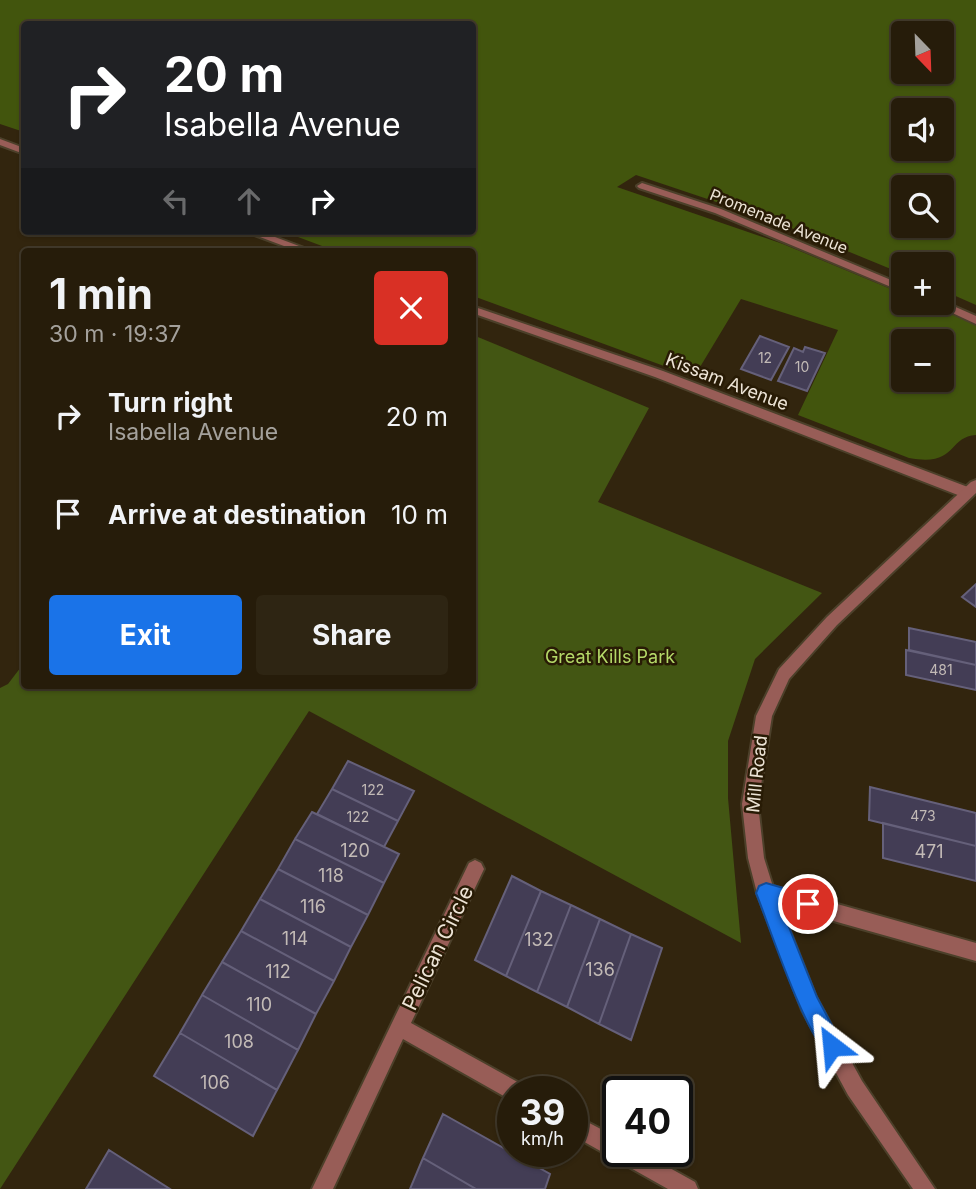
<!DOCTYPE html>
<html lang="en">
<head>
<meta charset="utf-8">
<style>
	:root { --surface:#261c0a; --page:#2e2513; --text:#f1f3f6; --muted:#a4a19c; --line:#423a2b; --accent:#1a73e8 }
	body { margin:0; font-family:Inter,sans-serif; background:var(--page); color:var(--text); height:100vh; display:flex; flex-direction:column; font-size:26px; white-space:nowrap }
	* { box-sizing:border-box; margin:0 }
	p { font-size:23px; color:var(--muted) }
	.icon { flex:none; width:38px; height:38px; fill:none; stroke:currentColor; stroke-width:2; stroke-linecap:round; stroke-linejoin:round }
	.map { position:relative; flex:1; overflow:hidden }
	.panel { position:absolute; left:21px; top:248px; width:455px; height:441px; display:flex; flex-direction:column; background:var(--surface); border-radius:7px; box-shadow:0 2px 5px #0004,0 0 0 2px var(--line) }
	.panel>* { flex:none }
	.banner { position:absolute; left:21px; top:21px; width:455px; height:214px; border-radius:7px; box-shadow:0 2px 5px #0004,0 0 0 2px var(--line); background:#202124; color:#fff; overflow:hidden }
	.needle { width:46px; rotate:157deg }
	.controls { position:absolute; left:891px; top:21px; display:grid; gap:14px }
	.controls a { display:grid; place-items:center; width:63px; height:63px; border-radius:7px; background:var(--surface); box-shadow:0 2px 5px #0004,0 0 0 2px var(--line); font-size:35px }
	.speed { position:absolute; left:497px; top:1076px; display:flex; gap:14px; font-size:35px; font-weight:700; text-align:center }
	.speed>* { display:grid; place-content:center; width:91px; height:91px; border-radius:50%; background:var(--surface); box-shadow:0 2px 5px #0004,0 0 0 2px var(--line); line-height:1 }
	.speed small { font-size:18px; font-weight:400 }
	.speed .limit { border:4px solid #111; border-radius:10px; background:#fff; color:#111 }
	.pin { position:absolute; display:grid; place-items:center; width:60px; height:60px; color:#fff; margin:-30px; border:4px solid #fff; border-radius:50%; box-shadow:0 2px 7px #0007 }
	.me { position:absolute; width:77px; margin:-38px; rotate:331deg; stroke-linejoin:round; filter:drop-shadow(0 0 5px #0008) }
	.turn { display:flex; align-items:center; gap:24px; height:147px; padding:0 28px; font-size:32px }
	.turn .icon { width:91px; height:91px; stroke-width:2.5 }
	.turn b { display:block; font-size:49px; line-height:60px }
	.lanes { display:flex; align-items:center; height:66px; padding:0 28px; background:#0003; justify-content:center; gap:35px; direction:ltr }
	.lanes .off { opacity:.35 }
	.round { display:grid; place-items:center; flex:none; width:74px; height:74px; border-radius:7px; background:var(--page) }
	.headline { display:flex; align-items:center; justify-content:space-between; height:119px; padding:0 28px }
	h1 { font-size:42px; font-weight:700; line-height:52px }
	.primary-button { display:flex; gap:14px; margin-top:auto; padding:14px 28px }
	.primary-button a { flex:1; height:80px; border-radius:7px; background:var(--accent); color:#fff; font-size:28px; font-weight:700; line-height:80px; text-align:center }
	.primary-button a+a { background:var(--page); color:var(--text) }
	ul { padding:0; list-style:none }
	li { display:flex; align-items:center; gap:21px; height:98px; padding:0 28px }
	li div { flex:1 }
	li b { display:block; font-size:26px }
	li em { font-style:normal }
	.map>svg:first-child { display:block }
</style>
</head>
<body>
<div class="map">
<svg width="976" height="1189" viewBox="0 0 976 1189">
	<rect width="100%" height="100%" fill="#32250e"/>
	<path fill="#42550d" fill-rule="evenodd" d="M0,0H976V305L942,290V264H903V274L779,223L636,175L617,187L783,244L903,294V303H924L976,324V435C947,437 958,467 909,458L798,415L838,330L741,299L694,377L473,296L472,252H338L282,231H472V24H24V132L0,124ZM942,33V72H903V33ZM903,110H942V149H903ZM903,187H942V226H903ZM942,341V380H903V341Z"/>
	<path fill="#435613" d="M473,335L649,408L598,502L822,593L755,659L728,741V798L741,943L309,711L0,1189V688L8,684L24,663V686H472Z"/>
	<path fill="#433d55" stroke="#65607a" stroke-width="2" d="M760,336L789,347L771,380L741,369Z
		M805,347L825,353L807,391L778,381L794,348L803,352Z
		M976,584V607L962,597Z
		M909,628L976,642V665L909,650Z
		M906,650L976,665V690L906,675Z
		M348,761L414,791L398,821L332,789Z
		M870,787L976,813V846L869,820Z
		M332,789L398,821L384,847L317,814Z
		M312,812L399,854L384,883L295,839Z
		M883,823L976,846V881L883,858Z
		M295,839L384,883L368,915L278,869Z
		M278,869L368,915L351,947L260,899Z
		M512,876L541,891L506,976L475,960Z
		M541,891L571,905L537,992L506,976Z
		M260,899L351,947L334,981L241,931Z
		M571,905L600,919L567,1007L537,992Z
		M600,919L631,934L599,1024L567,1007Z
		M241,931L334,981L316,1014L222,962Z
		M631,934L662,948L631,1040L599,1024Z
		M222,962L316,1014L298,1050L202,995Z
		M202,995L298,1050L277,1090L180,1033Z
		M180,1033L277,1090L253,1136L154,1076Z
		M443,1114L550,1174L545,1189H476L423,1158Z
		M109,1150L170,1189H86Z
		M423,1158L476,1189H410Z"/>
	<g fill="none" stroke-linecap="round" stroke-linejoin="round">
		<defs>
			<path id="minor" d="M0,139L24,148V154L0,145Z
				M642,183L721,209L903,285V292L715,213L639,188L637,186Z
				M244,231H259L315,252H300Z
				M942,301L976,316V324L931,303Z
				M472,306L663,371L973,489L974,493L968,498L963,497L655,377L472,313Z
				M475,860L481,863L484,869L411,1023L523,1085L526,1092H513V1100L509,1099L403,1039L333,1189H312L469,863Z
				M766,884L976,943V961L766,902L760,899L757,893L760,887Z
				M572,1114L618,1138V1152H641L695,1182L698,1189H668L572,1135Z"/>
			<path id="tertiary" d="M976,480V493L837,625L789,679L772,716L758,804L764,858L775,893L816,997L862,1081L935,1189H913L848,1095L802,1010L757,893L748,858L742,804L756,716L779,669L827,617L971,482Z"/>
		</defs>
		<use href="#minor" stroke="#4c402a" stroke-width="4"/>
		<use href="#tertiary" stroke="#4c402a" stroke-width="4"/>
		<use href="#minor" fill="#985d57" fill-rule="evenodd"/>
		<use href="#tertiary" fill="#985d57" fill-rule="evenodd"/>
	</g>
	<path fill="#1a73e8" stroke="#114b97" stroke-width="2" d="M766,883L815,897L818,904L815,911L808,914L781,907L817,997L843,1046L840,1053L832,1056C808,1046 768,922 756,893L759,886Z"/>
	<g text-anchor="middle" stroke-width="5" stroke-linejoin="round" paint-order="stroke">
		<g font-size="14" fill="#c2bab6">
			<text x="765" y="363">12</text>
			<text x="802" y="372">10</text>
			<text x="941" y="675">481</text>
			<text x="373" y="795">122</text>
			<text x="923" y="821">473</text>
			<text x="358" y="822">122</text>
		</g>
		<g font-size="16" fill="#ede4d6" stroke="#281b05">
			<text transform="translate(779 221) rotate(22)" y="6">Promenade Avenue</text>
		</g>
		<g font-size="18" fill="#ede4d6" stroke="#281b05">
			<text transform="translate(727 382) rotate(21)" y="6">Kissam Avenue</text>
			<text transform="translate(757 774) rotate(-84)" y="6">Mill Road</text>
		</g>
		<g font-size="18" fill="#b5d968" stroke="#281b05">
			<text x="610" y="663">Great Kills Park</text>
		</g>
		<g font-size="18" fill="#c2bab6">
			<text x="355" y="857">120</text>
			<text x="929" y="858">471</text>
			<text x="331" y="882">118</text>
			<text x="313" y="913">116</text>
			<text x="295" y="945">114</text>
			<text x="539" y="946">132</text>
			<text x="600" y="976">136</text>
			<text x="278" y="978">112</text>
			<text x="259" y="1011">110</text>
			<text x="239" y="1048">108</text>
			<text x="215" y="1089">106</text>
		</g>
		<g font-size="21" fill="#ede4d6" stroke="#281b05">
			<text transform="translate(438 948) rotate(-64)" y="7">Pelican Circle</text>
		</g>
	</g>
</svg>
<div class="controls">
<a><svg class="needle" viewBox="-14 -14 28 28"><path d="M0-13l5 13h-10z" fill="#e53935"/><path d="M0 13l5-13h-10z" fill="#a4a19c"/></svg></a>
<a><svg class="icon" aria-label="sound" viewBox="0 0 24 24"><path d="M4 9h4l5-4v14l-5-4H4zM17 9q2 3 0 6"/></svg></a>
<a><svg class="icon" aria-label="search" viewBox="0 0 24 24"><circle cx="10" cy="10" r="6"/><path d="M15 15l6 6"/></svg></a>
<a>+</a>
<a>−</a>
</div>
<div class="speed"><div>39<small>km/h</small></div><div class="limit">40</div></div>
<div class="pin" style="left:808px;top:904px;background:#d93025"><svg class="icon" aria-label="arrive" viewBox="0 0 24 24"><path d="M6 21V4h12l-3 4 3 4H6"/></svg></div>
<svg class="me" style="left:832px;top:1046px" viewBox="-20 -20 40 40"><path d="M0-17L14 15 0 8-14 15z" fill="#1a73e8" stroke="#fff" stroke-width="4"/></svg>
<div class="banner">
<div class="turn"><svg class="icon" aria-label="right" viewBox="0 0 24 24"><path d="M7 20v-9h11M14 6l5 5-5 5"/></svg><div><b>20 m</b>Isabella Avenue</div></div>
<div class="lanes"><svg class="icon off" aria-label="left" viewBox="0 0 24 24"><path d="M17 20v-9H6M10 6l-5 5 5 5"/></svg><svg class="icon off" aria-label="ahead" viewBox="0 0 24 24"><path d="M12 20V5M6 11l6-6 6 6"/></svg><svg class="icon" aria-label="right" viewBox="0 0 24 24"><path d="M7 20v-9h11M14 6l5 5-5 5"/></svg></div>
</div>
<section class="panel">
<div class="headline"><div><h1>1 min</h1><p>30 m · 19:37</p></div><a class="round" style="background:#d93025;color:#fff"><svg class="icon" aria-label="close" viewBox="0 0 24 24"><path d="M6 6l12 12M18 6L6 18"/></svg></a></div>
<ul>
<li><svg class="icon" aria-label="right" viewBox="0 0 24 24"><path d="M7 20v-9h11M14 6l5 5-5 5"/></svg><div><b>Turn right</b><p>Isabella Avenue</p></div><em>20 m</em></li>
<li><svg class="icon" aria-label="arrive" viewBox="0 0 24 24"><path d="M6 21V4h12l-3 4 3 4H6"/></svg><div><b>Arrive at destination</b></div><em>10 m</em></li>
</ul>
<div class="primary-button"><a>Exit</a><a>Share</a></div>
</section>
</div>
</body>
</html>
